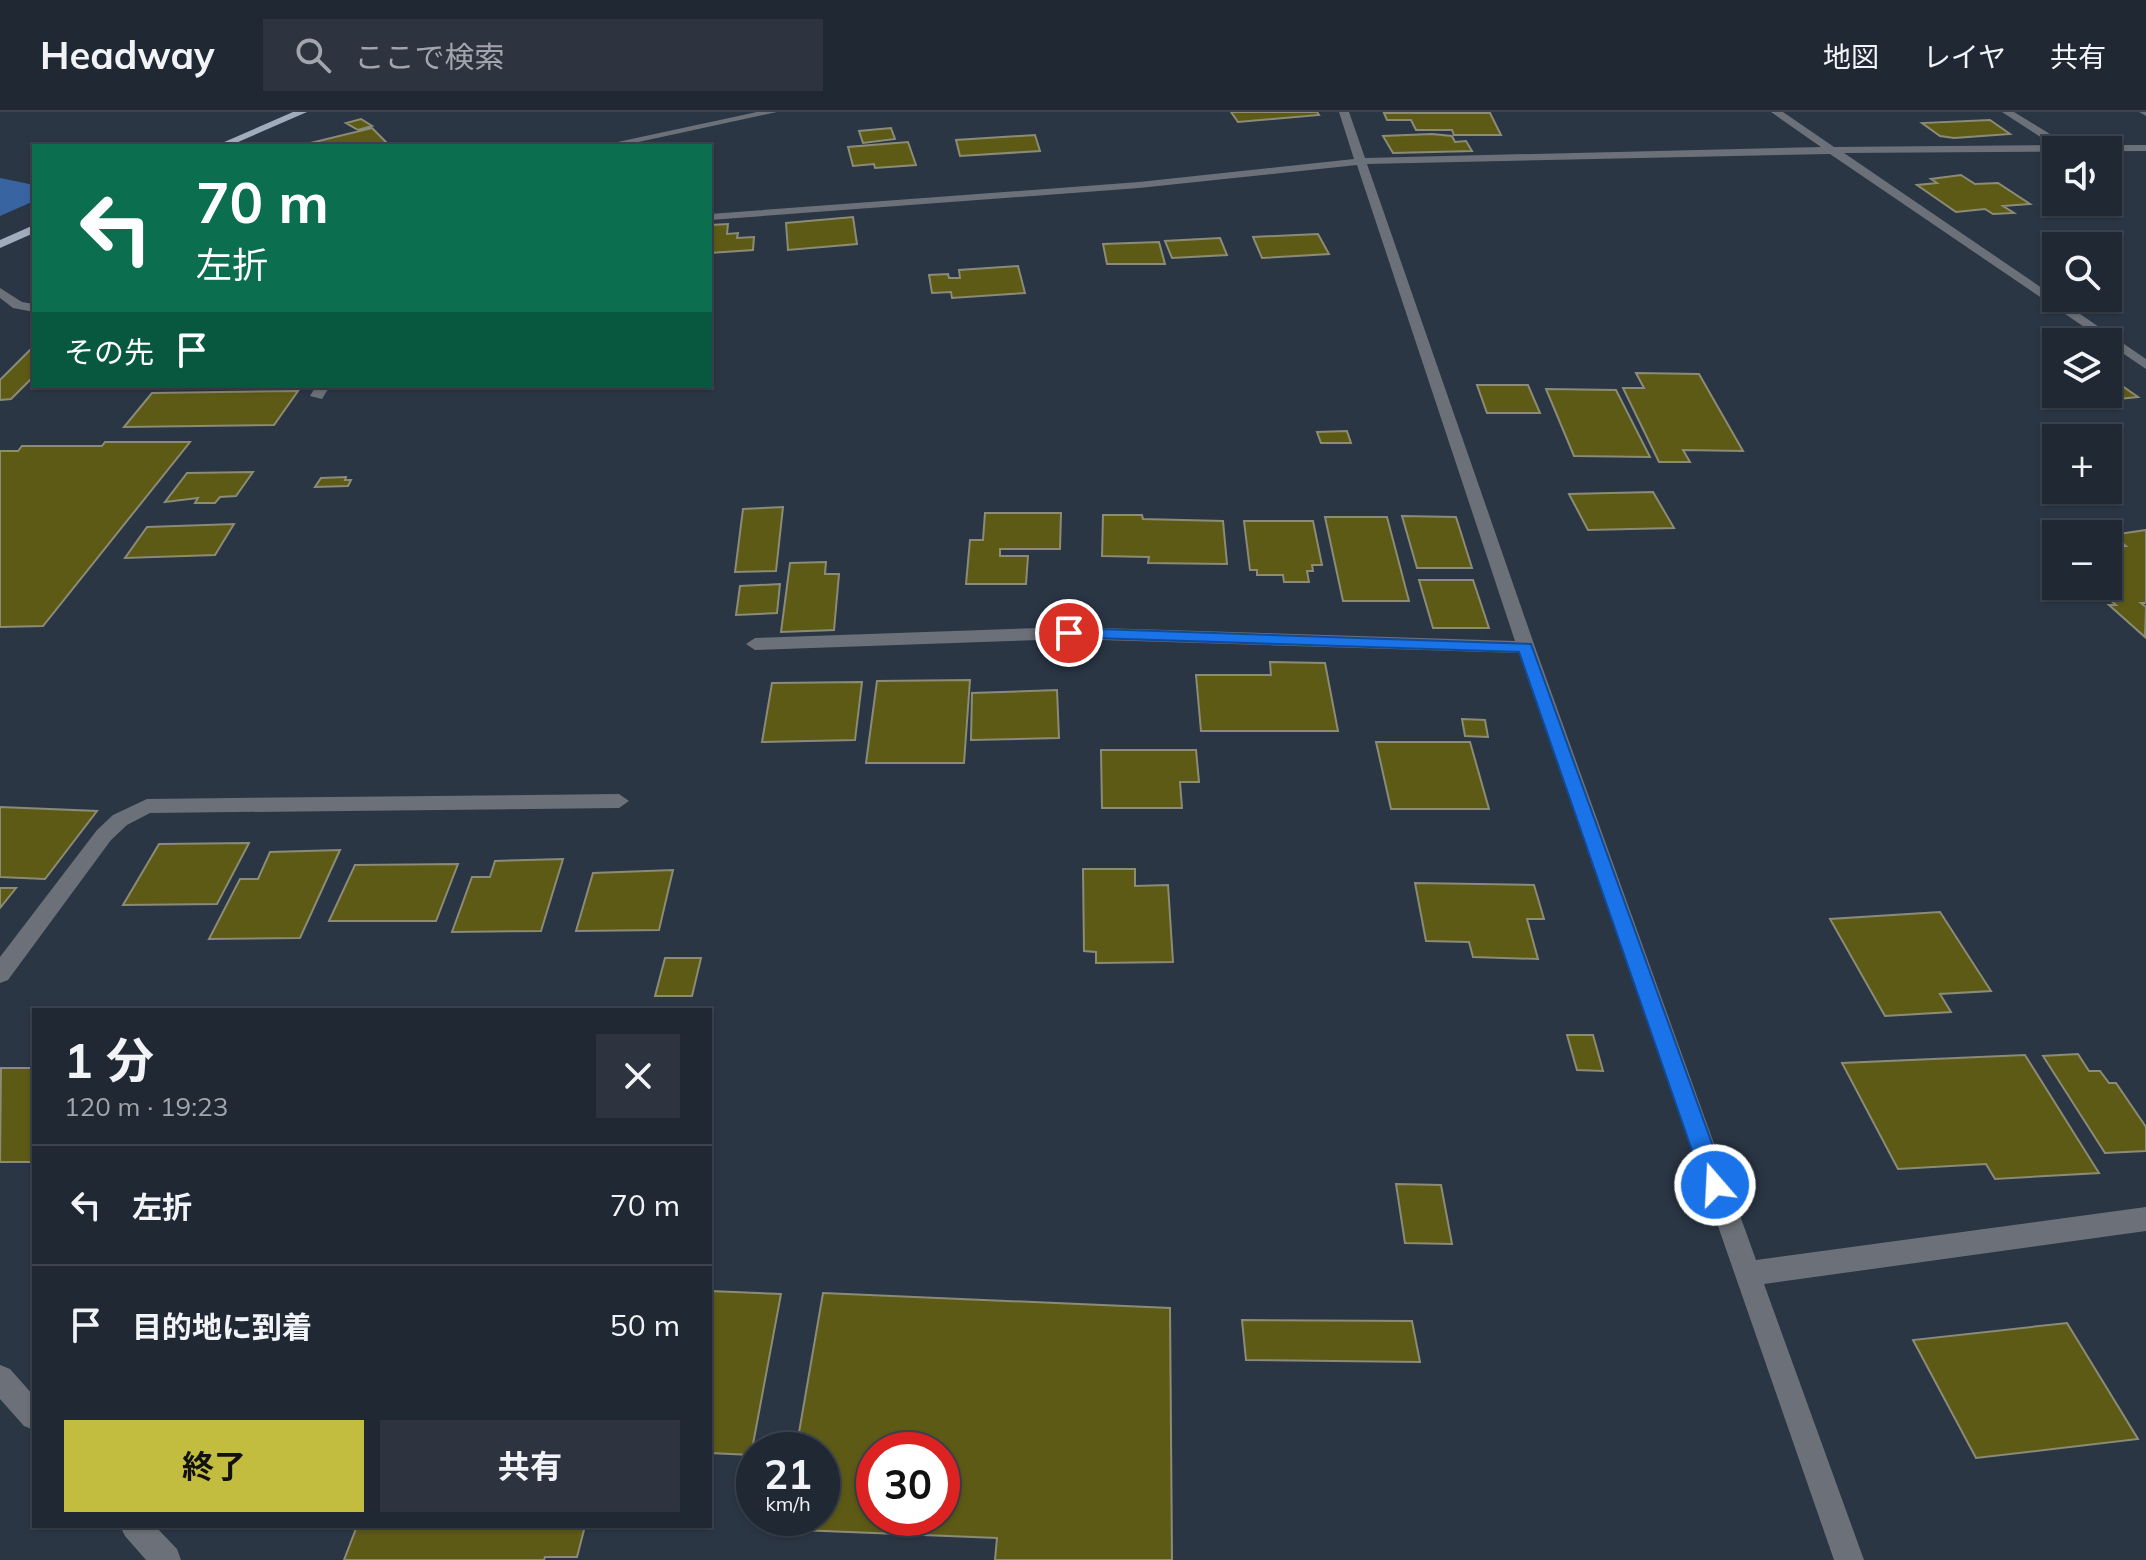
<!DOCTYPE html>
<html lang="ja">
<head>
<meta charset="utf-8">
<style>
	:root { --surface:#202834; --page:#2d3440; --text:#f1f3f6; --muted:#a2a6ac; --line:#3d444f; --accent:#c2bd3f }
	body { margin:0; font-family:Mulish,"Noto Sans JP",sans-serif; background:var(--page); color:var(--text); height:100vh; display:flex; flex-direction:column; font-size:30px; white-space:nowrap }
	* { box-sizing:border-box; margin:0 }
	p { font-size:26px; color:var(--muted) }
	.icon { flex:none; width:44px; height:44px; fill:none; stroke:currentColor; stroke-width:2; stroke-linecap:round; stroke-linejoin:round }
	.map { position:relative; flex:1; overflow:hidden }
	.sheet { position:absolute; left:32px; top:896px; width:680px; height:520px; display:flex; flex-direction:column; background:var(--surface); border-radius:0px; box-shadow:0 2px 6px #0004,0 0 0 2px var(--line) }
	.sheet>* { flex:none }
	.banner { position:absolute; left:32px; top:32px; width:680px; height:244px; border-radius:0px; box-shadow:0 2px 6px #0004,0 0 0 2px var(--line); background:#0b6e4f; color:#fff; overflow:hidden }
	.buttons { position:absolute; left:2042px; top:24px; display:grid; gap:16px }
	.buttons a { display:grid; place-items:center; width:80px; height:80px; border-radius:0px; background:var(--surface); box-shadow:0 2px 6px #0004,0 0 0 2px var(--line); font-size:40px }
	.speed { position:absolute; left:736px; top:1320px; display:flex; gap:16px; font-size:40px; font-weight:700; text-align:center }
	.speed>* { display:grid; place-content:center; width:104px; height:104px; border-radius:50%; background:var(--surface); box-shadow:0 2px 6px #0004,0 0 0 2px var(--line); line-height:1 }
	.speed small { font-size:20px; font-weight:400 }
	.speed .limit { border:12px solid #d22; background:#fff; color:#111 }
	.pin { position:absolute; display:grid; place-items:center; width:68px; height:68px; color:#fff; margin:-34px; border:4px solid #fff; border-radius:50%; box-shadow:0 2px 8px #0007 }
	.me { position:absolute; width:88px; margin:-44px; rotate:341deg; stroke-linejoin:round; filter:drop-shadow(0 0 6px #0008) }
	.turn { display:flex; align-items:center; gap:28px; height:168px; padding:0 32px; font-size:36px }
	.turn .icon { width:104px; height:104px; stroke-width:2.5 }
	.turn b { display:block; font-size:56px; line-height:68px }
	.then { display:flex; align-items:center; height:76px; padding:0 32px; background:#0003; gap:16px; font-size:30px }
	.round { display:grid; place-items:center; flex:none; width:84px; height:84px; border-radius:0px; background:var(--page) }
	.head { display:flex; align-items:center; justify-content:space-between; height:136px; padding:0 32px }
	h1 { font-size:48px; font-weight:700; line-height:60px }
	.action { display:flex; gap:16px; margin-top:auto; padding:16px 32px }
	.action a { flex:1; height:92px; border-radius:0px; background:var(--accent); color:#111; font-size:32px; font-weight:700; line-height:92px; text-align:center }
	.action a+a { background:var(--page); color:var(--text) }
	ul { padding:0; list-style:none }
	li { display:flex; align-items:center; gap:24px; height:120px; padding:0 32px; border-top:2px solid var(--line) }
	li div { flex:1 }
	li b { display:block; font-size:30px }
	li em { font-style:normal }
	header { display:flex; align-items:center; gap:48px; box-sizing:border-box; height:112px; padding:0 40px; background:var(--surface); border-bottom:2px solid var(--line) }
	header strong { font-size:38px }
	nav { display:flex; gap:44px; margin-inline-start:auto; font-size:28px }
	.search { width:560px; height:72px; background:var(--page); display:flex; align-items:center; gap:20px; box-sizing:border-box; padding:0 28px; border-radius:0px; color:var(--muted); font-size:30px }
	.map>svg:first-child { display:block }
</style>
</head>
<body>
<header>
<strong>Headway</strong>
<div class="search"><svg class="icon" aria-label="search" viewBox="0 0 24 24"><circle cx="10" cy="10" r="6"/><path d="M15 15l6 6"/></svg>ここで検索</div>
<nav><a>地図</a><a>レイヤ</a><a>共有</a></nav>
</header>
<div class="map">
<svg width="2146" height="1448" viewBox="0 0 2146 1448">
	<rect width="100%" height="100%" fill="#2b3645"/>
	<path fill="#3865a2" d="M0,66L34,73V89L0,104Z"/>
	<path fill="#5d5a16" stroke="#8b8b76" stroke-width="2" fill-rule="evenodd" d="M1231,0H1317L1319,3L1238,10Z
		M1384,1H1490L1501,23H1454L1452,18H1416L1411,8H1387Z
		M361,7L372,14L358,18L346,11Z
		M1990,8L2010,22L1954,26L1940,24L1922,11Z
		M372,16L390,34H298Z
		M891,16L895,27L863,31L859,19Z
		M1432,22L1452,24L1455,30L1466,29L1472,39L1393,41L1383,24Z
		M1035,23L1040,39L960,44L956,28Z
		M908,30L916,53L875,56L874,52L853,54L848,35Z
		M1961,63L1975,72L1998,71L2030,92L2003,94L2014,101L1993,102L1985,97L1956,100L1917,73L1937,71L1931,67Z
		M853,105L857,132L788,138L786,111Z
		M728,112L727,122L738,121L737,126L754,125L753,138L710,141V113Z
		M1318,122L1329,142L1262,146L1253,125Z
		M1220,126L1227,143L1172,146L1165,129Z
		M1159,130L1165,152H1107L1103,132Z
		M1018,154L1025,181L952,186L951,180L932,181L929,163L948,162L949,166H960L959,158Z
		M34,234V264L11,287L0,288V268Z
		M1636,261L1699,262L1743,339L1683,338L1690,350H1659L1623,276H1644Z
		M2108,264L2138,285L2099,289L2089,282H2108Z
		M1477,273H1528L1540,301H1487Z
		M1546,277L1616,278L1650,345L1574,344Z
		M298,279L274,313L124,315L152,281Z
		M1347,319L1351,331H1321L1317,320Z
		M105,330H190L43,514L0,515V339H18L22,334H102Z
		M253,360L236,384L220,385L215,391H195L198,386L165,390L187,361Z
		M346,365L345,368H351L348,374L315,375L321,366Z
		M1653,380L1674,416L1588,418L1569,382Z
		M783,395L776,459L735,460L743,397Z
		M985,401H1061L1060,437H1000V444H1028L1026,472H966L970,428H983Z
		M1103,403H1142L1143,407L1223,409L1227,452L1148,451L1149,445L1102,444Z
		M1402,404L1456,405L1472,456H1417Z
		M1325,405H1387L1409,489H1343Z
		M1244,409H1313L1322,453H1312L1313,459H1307L1309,470H1284L1283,463H1257V458H1250Z
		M234,412L215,443L125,446L147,415Z
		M2146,418V491H2141L2146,495L2145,525L2109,493H2116L2094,474H2108V436L2126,434L2112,423Z
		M826,450L825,462H839L834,518L781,520L790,451Z
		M1419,468H1473L1489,516H1433Z
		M780,472L777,501L736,503L740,474Z
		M1270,550L1325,551L1338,619H1201L1196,563H1271Z
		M970,568L964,651H866L877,569Z
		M862,570L855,628L762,630L772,571Z
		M1057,578L1059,626L971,628L972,581Z
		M1462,607L1485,608L1488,625L1465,624Z
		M1376,630H1470L1489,697H1391Z
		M1101,638H1196L1199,670H1180L1182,696H1102Z
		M0,695L97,699L45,767L0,765Z
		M249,731L217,792L123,793L159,732Z
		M340,738L300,826L209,827L240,767H258L270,740Z
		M563,747L541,819L452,820L472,765H490L495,749Z
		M458,752L436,809H329L355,753Z
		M1083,757H1135V774L1168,773L1173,850L1096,851V840L1084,839Z
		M673,758L659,818L576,819L593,761Z
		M1415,771L1534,773L1544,807H1527L1538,847L1473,845L1469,830L1426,829Z
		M0,776H16L0,796Z
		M1940,800L1991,879L1940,882L1951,900L1885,904L1830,807Z
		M665,846H701L692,884H655Z
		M1567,923H1593L1603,959L1577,958Z
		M2078,942L2089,959H2100L2109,971H2116L2146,1015V1039L2105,1041L2043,944Z
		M2025,943L2099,1061L1995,1067L1986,1052L1898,1057L1842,951Z
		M1,956H34V1050H0Z
		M1396,1072L1441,1073L1452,1132L1405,1131Z
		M710,1179L781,1182L751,1343L710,1341Z
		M823,1181L1170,1196L1172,1448H995L997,1426L800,1418L802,1406H822V1338H796ZM874,1338H942V1406H874Z
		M1242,1208L1412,1209L1420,1250L1246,1248Z
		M2067,1211L2138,1327L1976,1346L1913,1228Z
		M357,1414H585L577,1445H545L544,1448H344Z"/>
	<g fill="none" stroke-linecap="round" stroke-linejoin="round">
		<path fill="#6c7179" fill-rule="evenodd" d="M757,0H777L620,34H599Z
			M1339,0H1349L1365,46L1821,35L1771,0H1783L1834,35L2053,33L2002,0H2014L2068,33H2146V39L1844,41L2146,247V257L1830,42L1367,52L1535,535L1756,1148L2146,1095V1119L1764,1172L1864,1448H1834L1519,541L1069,527L755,538L746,532L755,526L1069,515L1515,529L1357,53L1139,76L710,108V102L1139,70L1354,47Z
			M2139,0H2146V4Z
			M0,176L22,190L34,192V200L13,196L0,186Z
			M316,274H330L322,287L310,284Z
			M619,682L629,689L619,696L150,701L127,713L111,728L8,868L0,871V845L97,718L113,703L147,687Z
			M0,1253L10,1257L34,1284V1318L24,1314L0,1287Z
			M120,1414H155L177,1437L181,1448H146L125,1424Z"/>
		<path fill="#a0acbb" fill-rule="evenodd" d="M293,0H307L229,34H215Z
			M34,113V121L0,136V128Z"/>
	</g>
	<path fill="#1a73e8" stroke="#114b97" stroke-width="2" d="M1069,516L1531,532L1727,1073L1723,1080L1715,1083L1707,1080L1704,1073L1519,540L1063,525V518Z"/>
</svg>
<div class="buttons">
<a><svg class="icon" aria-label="sound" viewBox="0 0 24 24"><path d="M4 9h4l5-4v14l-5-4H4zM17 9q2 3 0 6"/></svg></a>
<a><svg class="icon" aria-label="search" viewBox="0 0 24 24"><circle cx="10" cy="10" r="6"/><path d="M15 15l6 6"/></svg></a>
<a><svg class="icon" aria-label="layers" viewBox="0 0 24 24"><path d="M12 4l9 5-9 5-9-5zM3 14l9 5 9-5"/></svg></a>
<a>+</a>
<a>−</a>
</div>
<div class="speed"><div>21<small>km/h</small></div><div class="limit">30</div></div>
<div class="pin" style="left:1069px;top:521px;background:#d93025"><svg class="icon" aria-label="arrive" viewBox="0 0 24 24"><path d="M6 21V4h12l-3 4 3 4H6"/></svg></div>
<svg class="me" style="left:1715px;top:1073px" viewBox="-20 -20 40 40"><circle r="17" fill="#1a73e8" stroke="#fff" stroke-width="3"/><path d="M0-11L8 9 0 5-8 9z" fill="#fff"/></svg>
<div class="banner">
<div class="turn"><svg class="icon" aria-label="left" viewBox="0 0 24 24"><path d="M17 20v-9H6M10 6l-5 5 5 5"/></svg><div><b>70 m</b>左折</div></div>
<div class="then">その先<svg class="icon" aria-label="arrive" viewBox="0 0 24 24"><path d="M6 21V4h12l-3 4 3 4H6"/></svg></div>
</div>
<section class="sheet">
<div class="head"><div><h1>1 分</h1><p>120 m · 19:23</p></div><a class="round"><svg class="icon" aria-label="close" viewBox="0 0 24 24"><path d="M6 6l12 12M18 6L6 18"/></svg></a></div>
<ul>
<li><svg class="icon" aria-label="left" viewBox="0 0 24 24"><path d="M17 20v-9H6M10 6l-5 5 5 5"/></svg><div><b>左折</b></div><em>70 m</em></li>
<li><svg class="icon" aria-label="arrive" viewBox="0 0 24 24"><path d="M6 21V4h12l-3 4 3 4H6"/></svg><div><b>目的地に到着</b></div><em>50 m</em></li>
</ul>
<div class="action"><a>終了</a><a>共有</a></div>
</section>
</div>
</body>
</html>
